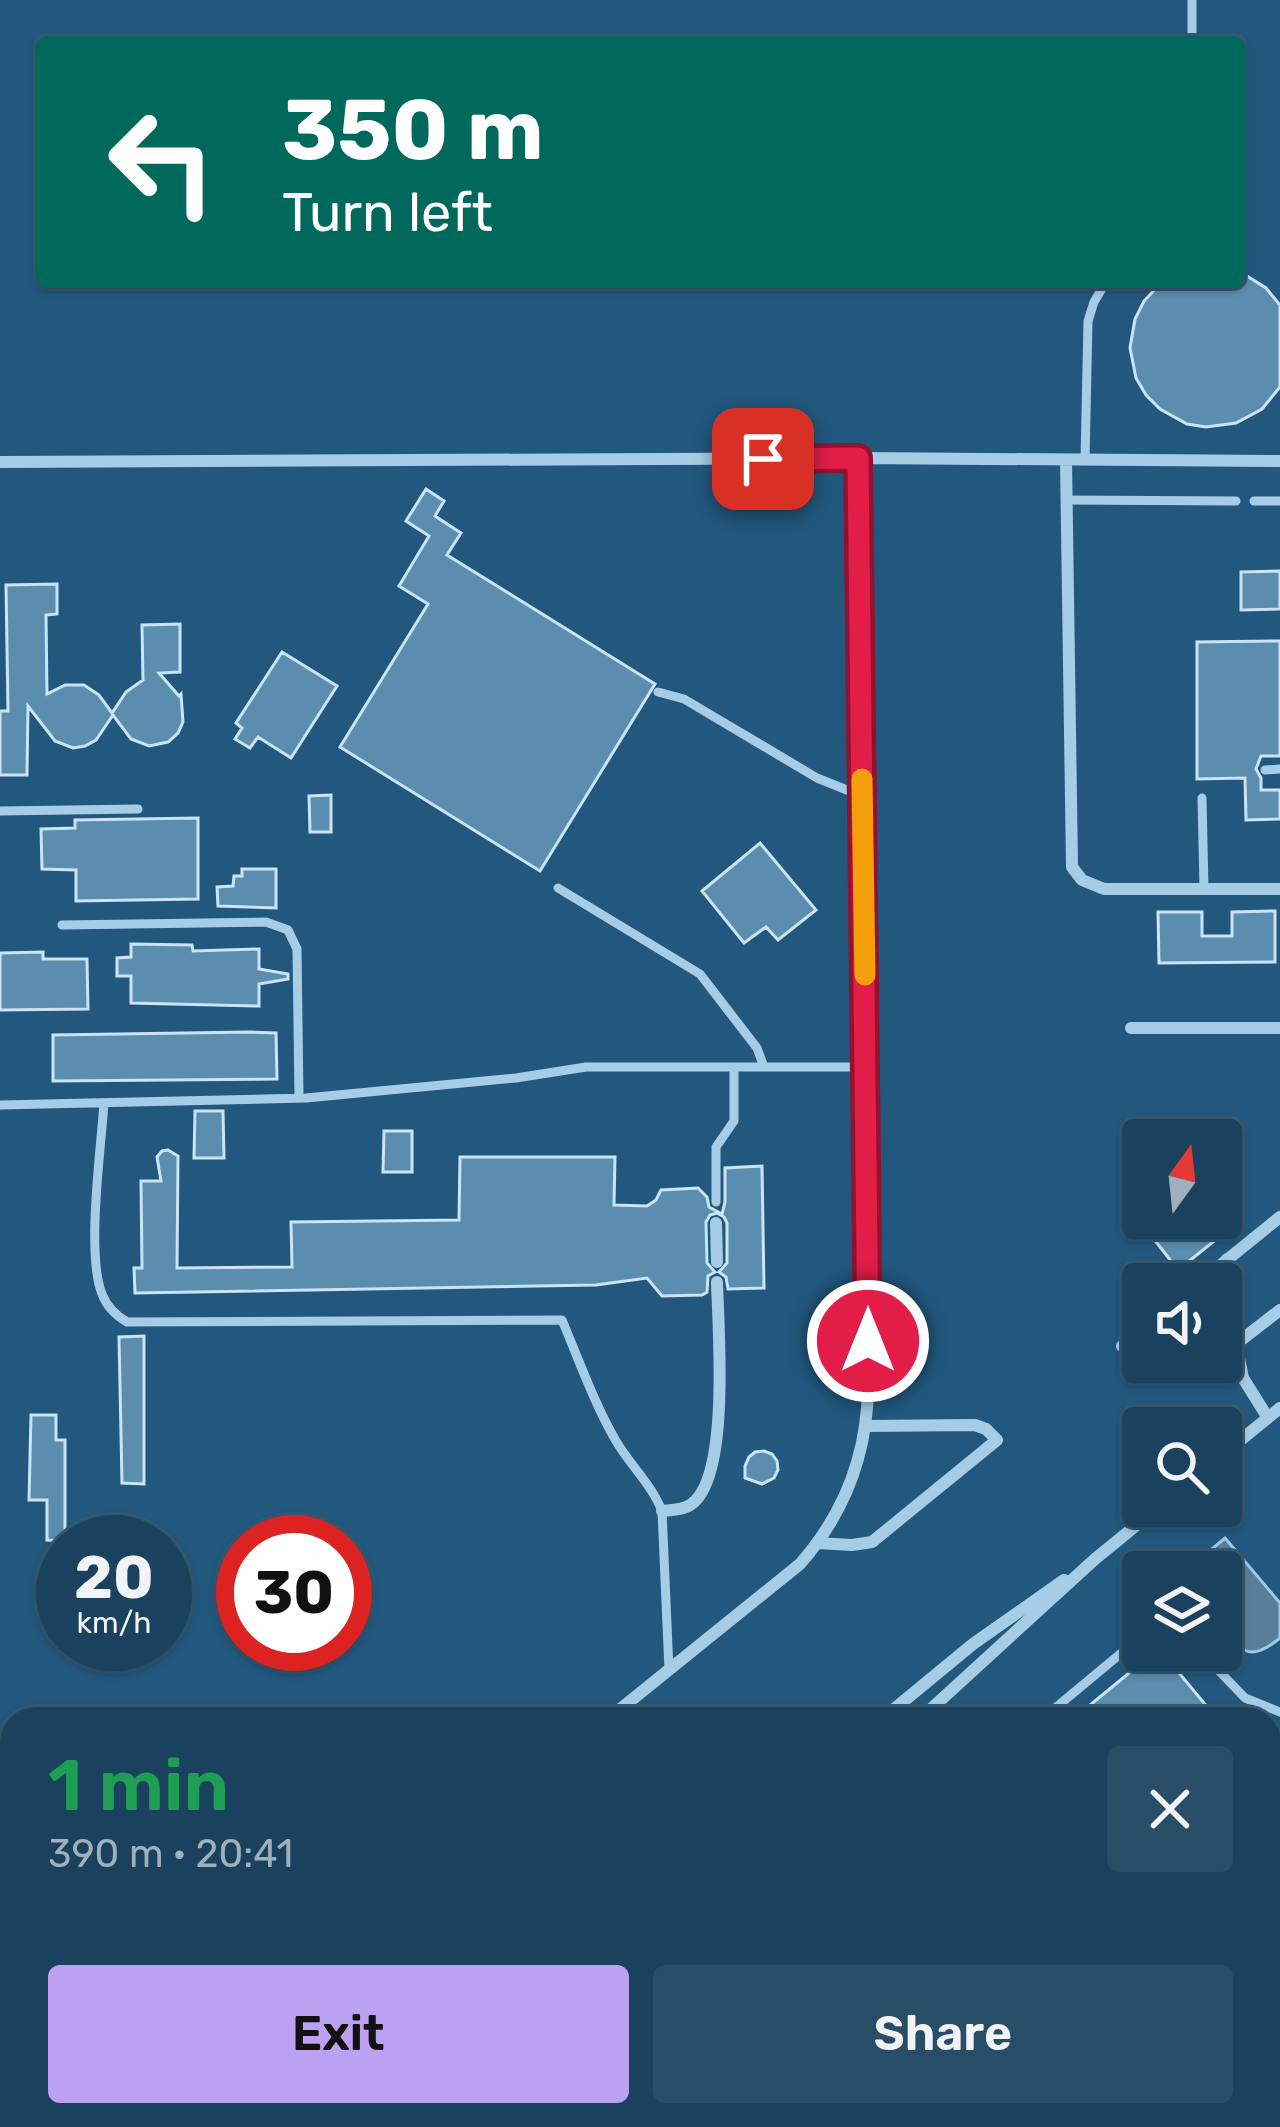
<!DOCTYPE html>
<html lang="en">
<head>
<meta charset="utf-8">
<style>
	:root { --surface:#1a425e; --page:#274d67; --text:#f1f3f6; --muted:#9fb0bc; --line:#385b73; --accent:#bca0f2 }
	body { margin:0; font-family:Rubik,sans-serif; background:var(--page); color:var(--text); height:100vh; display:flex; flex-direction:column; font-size:45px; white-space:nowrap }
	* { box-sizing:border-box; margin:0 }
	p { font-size:39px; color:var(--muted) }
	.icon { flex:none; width:66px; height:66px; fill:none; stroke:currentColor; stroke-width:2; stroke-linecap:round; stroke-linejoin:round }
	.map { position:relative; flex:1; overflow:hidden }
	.drawer { position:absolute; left:0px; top:1707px; width:1281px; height:420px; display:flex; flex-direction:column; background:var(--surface); border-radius:36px 36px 0 0; box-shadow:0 3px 9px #0004,0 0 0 3px var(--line) }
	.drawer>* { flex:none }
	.guide { position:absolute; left:36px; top:36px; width:1209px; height:252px; border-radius:12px; box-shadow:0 3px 9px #0004,0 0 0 3px var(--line); background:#00695c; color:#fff; overflow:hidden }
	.needle { width:78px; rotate:15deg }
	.fabs { position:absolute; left:1122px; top:1119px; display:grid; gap:24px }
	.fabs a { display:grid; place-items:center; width:120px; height:120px; border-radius:12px; background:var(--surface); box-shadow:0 3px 9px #0004,0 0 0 3px var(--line); font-size:60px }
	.speed { position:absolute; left:36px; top:1515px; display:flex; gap:24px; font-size:60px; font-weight:700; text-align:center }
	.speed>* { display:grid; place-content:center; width:156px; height:156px; border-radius:50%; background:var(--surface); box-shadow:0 3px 9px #0004,0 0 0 3px var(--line); line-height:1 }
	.speed small { font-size:30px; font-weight:400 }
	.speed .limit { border:18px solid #d22; background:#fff; color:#111 }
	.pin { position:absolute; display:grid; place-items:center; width:102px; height:102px; color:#fff; margin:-51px; border-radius:24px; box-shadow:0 6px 18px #0006 }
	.me { position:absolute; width:132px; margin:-66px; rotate:0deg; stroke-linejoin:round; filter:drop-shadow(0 0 9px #0008) }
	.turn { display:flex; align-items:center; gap:42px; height:252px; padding:0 48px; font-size:54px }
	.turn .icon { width:156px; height:156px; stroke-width:2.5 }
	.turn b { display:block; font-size:84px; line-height:102px }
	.round { display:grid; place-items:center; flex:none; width:126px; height:126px; border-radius:12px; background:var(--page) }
	.summary { display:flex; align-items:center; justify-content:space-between; height:204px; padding:0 48px }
	h1 { font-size:72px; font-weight:600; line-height:90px; color:#1e9e55 }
	.button { display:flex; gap:24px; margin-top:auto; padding:24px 48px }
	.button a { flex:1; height:138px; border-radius:12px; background:var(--accent); color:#111; font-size:48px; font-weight:600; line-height:138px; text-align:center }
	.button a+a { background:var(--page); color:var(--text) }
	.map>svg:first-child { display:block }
</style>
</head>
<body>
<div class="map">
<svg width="1280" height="2127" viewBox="0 0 1280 2127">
	<rect width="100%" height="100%" fill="#22587e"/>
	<path fill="#587e99" stroke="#9bcae7" stroke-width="3" d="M1225,1538L1280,1603V1638C1250,1662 1243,1653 1221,1627V1572H1184Z"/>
	<path fill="#5b8daf" stroke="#cbe4f5" stroke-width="3" d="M1239,271L1266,288L1280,305V387L1262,409L1236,423L1206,427L1187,424L1160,409L1146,395L1136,378L1130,348L1135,319L1144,301L1162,282H1239Z
		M426,489L444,501L435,516L461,533L447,555L655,684L540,871L340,747L428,604L399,586L429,536L406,521Z
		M1280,571V609L1241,610V572Z
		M57,584V614L46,615L47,694L65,685H84L99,695L112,713L126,692L143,680L142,625L180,624V672L159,673L179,696L181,694L183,722L178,733L168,742L149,746L131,739L113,715L96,740L85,746L73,748L55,741L28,706L27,775H0V711H8L6,585Z
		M1280,641V756H1261L1256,769L1261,778V790H1280V819L1246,820L1245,778L1197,779V642Z
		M282,652L337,686L291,758L258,737L250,748L235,739L242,728L236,723Z
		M331,795V832H310L309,796Z
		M198,818V899L76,901V870L42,869L41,829L75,828V820Z
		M760,843L816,910L778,940L766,927L744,943L702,891Z
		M242,869H276V908L218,906L217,887L233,886L234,876H242Z
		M1275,911V962L1159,963L1158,912H1202V936H1232V912Z
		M131,944L192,945L193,951L259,949V969L288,974V979L259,984V1006L131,1003V976H117V958L131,957Z
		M43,952V959H87L88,1009L0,1010V953Z
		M250,1032L276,1033L277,1079L53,1081V1035Z
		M195,1111H223L224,1158H194Z
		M384,1131H412V1172H383Z
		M168,1150L178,1156L177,1268L292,1267L291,1222L459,1220L460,1157H615L614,1205L647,1206L656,1200L661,1190L698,1188L707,1197L709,1207L722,1214L725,1202V1168L762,1166L764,1288L728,1289L726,1277L719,1272L727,1263V1223L724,1217L717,1213L710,1215L706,1222L707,1263L715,1272L708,1276L707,1292L702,1295L662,1296L647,1278L596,1285L135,1293L134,1268H142L141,1181H161L157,1157L162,1151Z
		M1221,1193L1243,1218L1178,1270L1153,1238L1179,1218H1221Z
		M144,1336V1484L122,1483L119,1337Z
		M31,1415H56V1440H65V1541L47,1540V1500H29Z
		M764,1451L772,1454L777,1461L778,1470L774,1478L762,1484L745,1478V1466L749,1457L755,1452Z
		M1157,1650H1160L1209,1709L1197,1719H1073Z"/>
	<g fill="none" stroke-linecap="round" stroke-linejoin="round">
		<path stroke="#a7cde6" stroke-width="9" d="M1192,0V42
			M1085,460L1088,321L1094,302L1106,282
			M1066,500L1236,501
			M1254,501H1280
			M658,692L684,699L817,778L862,796
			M1265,770L1280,769
			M1202,798L1204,889
			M0,811L138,809
			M558,888L700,974L757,1048L764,1067
			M62,925L266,922L288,930L297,949L299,1098
			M104,1103C101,1149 86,1254 102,1294C107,1307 115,1315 127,1322L562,1320C579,1360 594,1403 616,1441C630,1465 652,1485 662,1511L669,1670
			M0,1105L306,1098L516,1078L586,1067H866
			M716,1202V1147L734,1121V1067
			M1199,1650L1245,1698L1280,1712
			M1042,1719L1143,1635
			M0,1754H12
			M1269,1846L1280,1837
			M1269,1900L1280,1897
			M1269,1927L1276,1938L1280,1954
			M1269,1984L1275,1976L1280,1962
			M1269,2029L1280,2020
			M787,2127L796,2115
			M931,2127L946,2115
			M1019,2127L1035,2115
			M1152,2127L1163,2115"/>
		<path stroke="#a7cde6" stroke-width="12" d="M858,458L1280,461
			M1066,460L1072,867L1082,880L1104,889H1280
			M0,462L858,458L868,1388C867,1455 845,1513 800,1564L608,1719
			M1131,1028H1280
			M716,1223L717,1262
			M1227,1259L1236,1344
			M1197,1284L1280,1217
			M1122,1346L1143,1328
			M1268,1418L1243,1378L1236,1344L1280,1310
			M1221,1456L1280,1408
			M662,1511C671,1510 683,1510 690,1505C731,1480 718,1327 717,1282
			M817,1543L852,1545L872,1542L997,1440L986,1429L975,1425L866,1426
			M882,1719L973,1644L1064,1580
			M920,1719L1095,1559L1160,1506
			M0,2094L12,2093
			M380,2127L396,2115
			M413,2127L429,2115"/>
	</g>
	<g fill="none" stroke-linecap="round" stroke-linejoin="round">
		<defs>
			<path id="route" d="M763,459L858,458L868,1341"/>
		</defs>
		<use href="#route" stroke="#92132f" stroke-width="30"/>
		<use href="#route" stroke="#e11d48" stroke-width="21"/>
		<path stroke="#f59e0b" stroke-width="21" d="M862,779L865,975"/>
	</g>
</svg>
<div class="fabs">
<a><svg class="needle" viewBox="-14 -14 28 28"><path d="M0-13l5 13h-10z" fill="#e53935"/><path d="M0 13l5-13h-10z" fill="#9fb0bc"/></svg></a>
<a><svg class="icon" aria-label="sound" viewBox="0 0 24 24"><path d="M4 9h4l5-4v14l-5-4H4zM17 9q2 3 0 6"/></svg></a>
<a><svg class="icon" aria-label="search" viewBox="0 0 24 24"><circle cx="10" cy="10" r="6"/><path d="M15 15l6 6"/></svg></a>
<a><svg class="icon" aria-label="layers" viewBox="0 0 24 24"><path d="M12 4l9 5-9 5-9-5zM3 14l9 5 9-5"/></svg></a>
</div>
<div class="speed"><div>20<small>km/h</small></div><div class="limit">30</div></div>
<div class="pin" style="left:763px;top:459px;background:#d93025"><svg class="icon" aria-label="arrive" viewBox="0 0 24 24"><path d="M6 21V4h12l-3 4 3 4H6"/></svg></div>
<svg class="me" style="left:868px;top:1341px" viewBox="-20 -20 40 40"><circle r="17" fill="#e11d48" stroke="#fff" stroke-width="3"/><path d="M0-11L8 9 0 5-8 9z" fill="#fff"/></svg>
<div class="guide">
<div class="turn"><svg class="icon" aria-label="left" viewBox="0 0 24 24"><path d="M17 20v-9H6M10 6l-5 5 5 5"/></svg><div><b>350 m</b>Turn left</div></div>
</div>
<section class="drawer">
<div class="summary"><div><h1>1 min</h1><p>390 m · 20:41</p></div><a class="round"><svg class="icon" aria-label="close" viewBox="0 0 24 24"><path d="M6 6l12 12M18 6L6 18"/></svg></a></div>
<div class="button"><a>Exit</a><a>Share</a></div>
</section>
</div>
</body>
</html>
